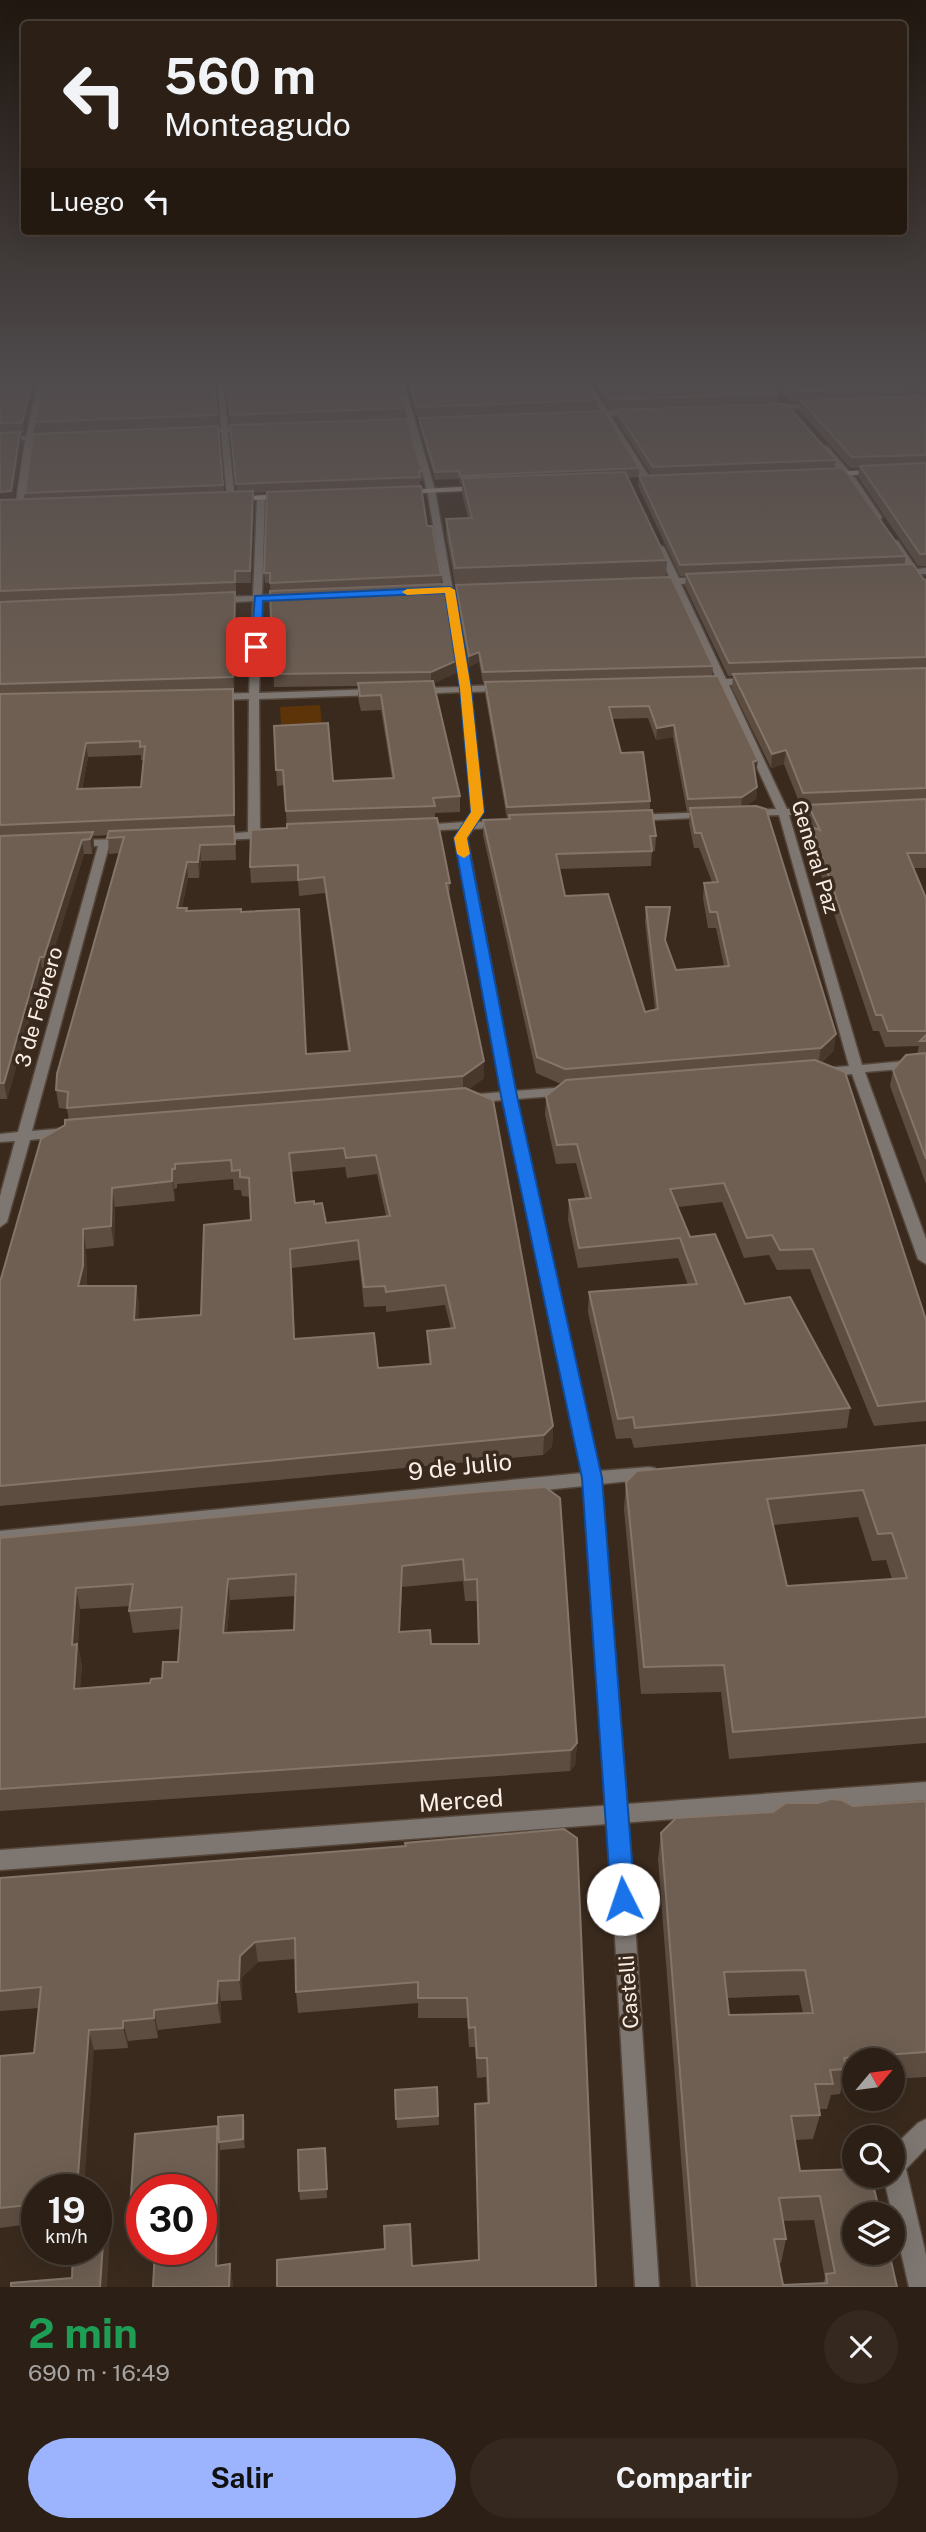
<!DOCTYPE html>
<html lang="es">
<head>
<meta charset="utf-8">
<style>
	:root { --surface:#2c2016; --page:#34281f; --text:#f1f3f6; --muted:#a6a3a1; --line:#483e35; --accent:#9cb4fd }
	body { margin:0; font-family:"Public Sans",sans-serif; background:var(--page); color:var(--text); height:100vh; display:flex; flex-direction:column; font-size:26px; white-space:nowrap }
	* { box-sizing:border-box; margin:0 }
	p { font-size:23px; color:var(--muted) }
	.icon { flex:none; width:38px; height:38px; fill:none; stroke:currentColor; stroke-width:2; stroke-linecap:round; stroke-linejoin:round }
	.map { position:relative; height:2287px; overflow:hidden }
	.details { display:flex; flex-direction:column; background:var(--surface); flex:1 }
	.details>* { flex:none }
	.guide { position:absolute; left:21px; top:21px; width:886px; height:214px; border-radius:7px; box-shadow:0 7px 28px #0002,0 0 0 2px var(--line); background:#2c2016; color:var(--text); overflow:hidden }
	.needle { width:46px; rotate:61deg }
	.fabs { position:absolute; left:842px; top:2048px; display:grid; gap:14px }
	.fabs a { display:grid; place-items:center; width:63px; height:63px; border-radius:50%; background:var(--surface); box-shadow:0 7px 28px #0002,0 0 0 2px var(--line); font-size:35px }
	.speed { position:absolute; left:21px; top:2174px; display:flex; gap:14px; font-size:35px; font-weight:700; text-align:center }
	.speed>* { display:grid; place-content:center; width:91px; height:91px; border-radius:50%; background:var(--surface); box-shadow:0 7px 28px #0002,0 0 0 2px var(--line); line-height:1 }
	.speed small { font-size:18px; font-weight:400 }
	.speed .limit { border:10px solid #d22; background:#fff; color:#111 }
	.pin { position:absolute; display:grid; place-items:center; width:60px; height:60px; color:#fff; margin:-30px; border-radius:14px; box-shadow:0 4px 10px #0006 }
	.me { position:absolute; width:77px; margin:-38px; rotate:356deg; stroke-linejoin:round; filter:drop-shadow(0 0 5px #0008) }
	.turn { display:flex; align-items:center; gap:24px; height:147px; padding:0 28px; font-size:32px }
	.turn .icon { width:91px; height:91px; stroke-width:2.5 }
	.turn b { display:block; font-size:49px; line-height:60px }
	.then { display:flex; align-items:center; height:66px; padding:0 28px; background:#0003; gap:14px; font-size:26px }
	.round { display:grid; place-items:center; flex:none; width:74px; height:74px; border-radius:37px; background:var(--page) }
	.headline { display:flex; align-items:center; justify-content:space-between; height:119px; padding:0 28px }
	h1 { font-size:42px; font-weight:700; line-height:52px; color:#1e9e55 }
	.button { display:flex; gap:14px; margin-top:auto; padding:14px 28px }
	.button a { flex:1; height:80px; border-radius:42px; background:var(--accent); color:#111; font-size:28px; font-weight:700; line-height:80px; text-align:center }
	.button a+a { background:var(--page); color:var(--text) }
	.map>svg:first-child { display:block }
</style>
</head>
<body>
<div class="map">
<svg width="926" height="2287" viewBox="0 0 926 2287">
	<rect width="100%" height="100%" fill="#3a2a1e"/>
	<path fill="#5d3308" d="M320,705L323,738L282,740L280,707Z"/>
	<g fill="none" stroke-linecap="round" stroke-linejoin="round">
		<defs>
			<path id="pedestrian" d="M926,2119V2148L906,2169L926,2255V2287H909L883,2175H892V2148L918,2123Z"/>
			<path id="minor" d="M38,380H44L33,436L50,435L54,437L32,440L23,507L19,509L15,507L25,440L0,441V437L26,436Z
				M217,380H223L228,428L250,427L254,429L228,432L235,499L231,501L227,499L221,432L200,433L196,431L221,428Z
				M397,380H403L435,490L470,686L502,685L507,688L502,691L471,692L483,812L477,822L501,821L506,824L501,827L473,829L467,838L515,1091L567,1087L574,1091L567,1095L516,1099L599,1471L649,1467L655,1468L658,1473L655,1478L649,1479L601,1484L628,1816L659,2287H635L608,1816L584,1486L0,1545V1531L582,1473L503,1100L469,1103L462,1099L469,1095L502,1092L455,838L461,829L420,831L415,828L420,825L466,822L473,812L461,692L418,694L413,691L418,688L461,687L427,490Z
				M582,380H588L608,411H634L637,413L611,416L652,481L651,483H645L604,416H588L584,414L601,412Z
				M820,404L822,407L770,409L767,407L770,405Z
				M821,446H827L856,479L882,517L881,519H875L850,483L821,450Z
				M261,495L265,497L262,595L288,594L292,597L288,600L262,601L259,693L376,689L381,692L376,695L259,699L260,832H267L273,835L267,838L218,840L214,839V835L248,832L249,699L215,700L210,697L215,694L249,693L253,601L217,603L213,600L217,597L253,596L257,497Z
				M892,541H898L917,569L926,568V574H920L926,582V591L923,590L912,574L899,575L895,572L909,569L891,543Z
				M657,545L664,547L679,578L704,577L708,580L704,583L681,584L726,679L751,678L756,681L751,684L729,685L787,809L827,808L832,811L827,814L789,815L862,1065L926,1059V1067L865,1072L926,1239V1264L918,1259L852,1074L825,1076L818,1072L825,1068L849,1066L779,815L749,816L744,813L749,810L776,809L719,685L705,686L700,683L705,680H717L673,584L655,585L651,582L655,579H670L656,547Z
				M708,812L712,813V817L634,821L629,818L634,815Z
				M124,839L130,842L128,844L109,846L32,1131L68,1128L75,1132L68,1136L30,1140L7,1222L0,1227V1196L15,1141L0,1142V1134L18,1132L98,846H78L72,843L78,840Z"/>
			<path id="tertiary" d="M926,1782V1800L0,1870V1850Z"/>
			<path id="secondary" d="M876,470H879V474L829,476L825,474L829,472Z
				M480,486H483V490L403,494L399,492L403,490Z
				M285,494L289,496L288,498L235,501L231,499L235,497Z"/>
		</defs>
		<use href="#pedestrian" stroke="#55463a" stroke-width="3"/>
		<use href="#minor" stroke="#55463a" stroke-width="3"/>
		<use href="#tertiary" stroke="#55463a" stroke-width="3"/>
		<use href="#secondary" stroke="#55463a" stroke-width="3"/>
		<use href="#pedestrian" fill="#7e7670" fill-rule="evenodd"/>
		<use href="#minor" fill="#7e7670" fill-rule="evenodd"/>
		<use href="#tertiary" fill="#7e7670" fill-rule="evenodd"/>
		<use href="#secondary" fill="#ac9e94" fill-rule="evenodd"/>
	</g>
	<path fill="#5d4d41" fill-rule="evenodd" d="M0,380H36L24,433L21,434L22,443L13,500L26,499L25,493L218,426L224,492L237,491L230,425L422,471V481H420V486L427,526L441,575V584L456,673L434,683L460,796V812L435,813V818L450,883L449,899L484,1078L469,1089L553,1426L552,1447L543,1455L0,1506V1282L65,1125L69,1120L67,1109L59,1108L56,1090L120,853L109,854L108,835L93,836L94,847L92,854H84L47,972H43L7,1099H0ZM267,492L264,573L265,583H270L274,687L358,686V698L361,711L381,710L392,778L333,781L274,726L277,786L284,785L287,828L250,867L251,883L298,881L299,896L325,893L348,1051L306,1054L241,912L187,911V908H182L188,878H199L201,861L236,860L235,830L233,691H234L236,604L235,594H236V583H251L254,502V493ZM141,755V760H144L141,787L82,789L88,757ZM345,1167L347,1178L377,1174L386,1216L326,1223L314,1204L295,1203L291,1172ZM233,1179L234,1190H241L242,1196L250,1197L251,1220L201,1315L138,1319L139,1306L136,1286H87L86,1249L114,1246L115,1207L175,1201L174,1189L177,1188V1184ZM359,1260L364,1307L386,1306V1312L445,1305L451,1329L427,1331L429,1365L378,1368L295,1339L292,1268Z
		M214,380L218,425L36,433L35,422Z
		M226,380L404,408L405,419L230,425Z
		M406,380H585L598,400L597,411L417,417Z
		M591,380H767L779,393L778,404L610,410Z
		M770,380H926V566H918L858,477L859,468H850L800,411L801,402H791Z
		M616,410L836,460L834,468L906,556L904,565L923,579L926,580V868H913L926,898V1184L890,1086L893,1070L917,1054L919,1046L885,1047L879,1031H873L810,842L812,830L807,819L808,807H801L784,764L771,768L732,688L733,676H728L685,586L686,576H680L638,486L639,477L628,478L667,560L666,577L455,585L446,535V519L468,518L462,494V484H460L459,479L435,480L419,426V418L639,468V476H652L616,419Z
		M456,585L713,666L712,676L756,772L755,773L757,787L756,799L746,806L834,1050L821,1063L926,1320V1421L874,1426L810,1269L777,1270L769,1255L744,1258L722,1202L678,1207L690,1237L745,1304L850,1408L847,1428L634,1448L631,1438L616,1439L588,1312L589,1292L688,1285L678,1258L578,1268L568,1220L569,1200L585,1198L576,1163L556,1164L545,1115L546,1096L561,1084L536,1073L483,835V820L507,819L485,694V683H483L479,662L469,667L456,596ZM648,718L656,740L673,737L687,812H690L689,823L694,848H699L712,882L704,883L703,898L708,928H716L724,966L676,970L665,942L670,907H646L645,922L655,1009L645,1012L565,896L560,869L651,866L652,851H655L656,836L650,810V801L621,753L612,719Z
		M926,1445V1743L729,1759L721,1692L641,1694L624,1509L626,1482ZM858,1517L872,1561L886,1560L892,1579L787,1586L773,1525Z
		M476,1492L577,1743L575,1765L570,1771L0,1811V1538ZM463,1581L465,1601H477L478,1644H431L400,1632L402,1587ZM295,1596L294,1630L227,1632L230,1600ZM130,1606L129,1611L133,1633L181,1629L178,1662L162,1678L150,1683L80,1688L82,1666L78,1646L80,1609Z
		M926,1801V2077L892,2079V2060H854V2082H843L840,2094L831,2095L827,2109H819L820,2115L813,2139L795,2140L800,2171L897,2287H691L658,1859L661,1833L853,1806ZM799,1995L803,2013L729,2015L727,1998ZM814,2220L825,2278L823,2283L783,2285L778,2263H781L786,2239L783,2221Z
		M406,1846L596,2287L412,2266L479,2260L475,2104L487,2103L486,2077L477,2078L475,2047H469L467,2018H418V2003L298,2013L296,1992L295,1959L258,1962L242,1977V2000L221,2001V2023L158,2030V2038L128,2041V2048L94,2050L37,2189V2223L0,2228V2056L34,2053L39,2008L0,2011V1878Z
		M437,2087L439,2125L397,2128L395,2090Z
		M243,2115L245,2124V2148L220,2150V2148L219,2265L230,2264L233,2287H153L155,2249H201V2189H142V2228L135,2229L130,2210L135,2134L217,2126L219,2139L218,2117Z
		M326,2157L327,2198L300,2200L299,2191Z"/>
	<path fill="#48382b" d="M32,380H36L24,433L22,423Z
		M20,432L22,443L13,503L0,504V492Z
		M253,491L254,502L251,583L250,571Z
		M235,592L236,604L234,691L233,677Z
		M479,652V662L469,667V656Z
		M456,661V673L431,685V672Z
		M233,689L234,702L235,830L234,815Z
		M674,725L673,737L656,740L657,728Z
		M86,743L88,757L79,803L77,789Z
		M786,750L784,764L771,768L772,754Z
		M758,760L756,772L751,774L753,762Z
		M757,787L756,799L741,810L742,797Z
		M93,832L94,847L92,854L90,839Z
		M82,840L84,854L47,972L44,957Z
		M200,845L201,861L199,878L198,862Z
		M187,862L188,878L179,924L177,908Z
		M40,957L43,972L7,1099L4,1083Z
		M836,1034L834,1050L818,1065L821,1048Z
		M484,1061V1078L463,1093V1076Z
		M172,1169L174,1189L175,1201L172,1181Z
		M112,1188L115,1207L114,1246L111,1226Z
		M83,1229L86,1249L87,1286H78Z
		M136,1286L139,1306L137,1340L134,1320Z
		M553,1426L552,1447L543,1455L544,1435Z
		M402,1566V1587L399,1653V1632Z
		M228,1579L230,1600L225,1654L223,1633Z
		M76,1588L80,1609L78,1646L82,1666L78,1711L74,1689L72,1645Z
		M577,1743L575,1765L570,1771L571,1750Z
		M255,1942L258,1962L242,1977V2000L239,1980L240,1956Z
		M218,1981L221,2001V2023L217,2003Z
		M154,2010L158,2030V2038L154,2018Z
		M123,2021L128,2041V2048L123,2028Z
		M89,2030L94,2050L84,2189H77Z
		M243,2115L245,2124V2148L243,2139Z
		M217,2126L220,2148L219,2284L216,2266Z
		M105,2213L110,2232L107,2287H100Z
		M230,2264L233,2283V2287H229Z"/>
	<path fill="#6e5f52" stroke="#84756a" stroke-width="2" fill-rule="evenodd" d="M0,380H32L22,423H0Z
		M43,380H214L217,415L35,422Z
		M226,380H397L404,408L230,415Z
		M409,380H585L598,400L417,407Z
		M598,380H767L779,393L611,400Z
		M781,380H926V387L792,392Z
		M926,396V455L852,457L801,401Z
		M786,404L836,460L653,467L616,410Z
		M604,411L639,468L460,476L459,471L435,472L419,418Z
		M407,419L422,471H419L420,477L236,484L230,425Z
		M218,426L223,485L25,493L33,434Z
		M20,432L11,491L0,492V433Z
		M926,463V554H920L860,466Z
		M843,468L906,556L680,565L639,476Z
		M625,472L667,560L455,568L446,519L472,518L462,478Z
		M421,486L427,526H432L441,575L270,583V573H264L267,492Z
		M253,491L250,571H235V582L0,591V500Z
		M913,564L923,579L926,580V657L729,663L686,574Z
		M671,577L713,666L483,672L479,652L469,656L456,585Z
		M443,584L456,661L431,672L273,674L270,591Z
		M235,592L233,677L0,684V602Z
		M926,668V788L803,793L786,750L772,754L733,674Z
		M718,676L758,760L753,762L757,787L742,797L688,799L674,725L657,728L649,706L609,707L621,753L643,752L650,801L507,807L485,682Z
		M433,681L460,796L433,798L435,806L286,811L283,770H276L274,726L328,723L333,781L394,778L381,695L360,696L358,683Z
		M233,689L234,815L0,825V694ZM140,741V747L145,746L141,787L77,789L86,743Z
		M926,799V853H907L926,898V1031H888L882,1015H876L812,827L820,830L808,805Z
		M756,806L766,809L836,1034L821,1048L565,1069L537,1057L483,820L510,819L509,815L652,810L656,836H650L652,851L556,854L565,896L608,894L645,1012L658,1009L646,907H670L665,940L676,970L729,966L717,912H710L704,883L718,882L701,833H695L690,808Z
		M437,818L450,883H446L484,1061L463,1076L67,1108L68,1092L56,1090L57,1074L124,837L107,838L109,831L234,826L235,844L200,845L198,862H187L177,908H187L186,911L241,909V912L299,909L306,1054L350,1051L324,877L298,880V865L250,867L251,830L287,828V824Z
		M93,832L90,839L82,840L44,957H40L4,1083H0V836Z
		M926,1035V1041H920Z
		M926,1053V1159L893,1070L906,1055Z
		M815,1060L845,1072L926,1320V1401L878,1406L813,1249L780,1250L772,1235L747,1238L724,1183L670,1189L690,1237L715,1234L745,1304L790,1297L850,1408L635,1428L633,1417L618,1419L589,1292L697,1284L680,1238L579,1248L569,1200L591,1198L577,1144L557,1145L546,1096L566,1080Z
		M465,1088L493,1100L553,1426L544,1435L0,1486V1282L41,1139L65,1125V1120ZM344,1148L346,1158L376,1155L390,1216L326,1223L322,1203L314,1204V1201L295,1203L289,1153ZM231,1160L232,1171L240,1170V1177L249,1178L251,1220L204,1225L201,1315L134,1320L136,1286H78L83,1266V1229L111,1226L112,1188L172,1181V1169H175V1164ZM358,1240L364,1287L385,1286L386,1292L445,1285L455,1328L427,1331L431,1364L378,1368L374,1333L294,1339L290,1249Z
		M926,1445V1717L733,1732L724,1665L644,1667L626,1482L637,1471ZM863,1490L878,1534L892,1533L907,1578L787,1586L767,1499Z
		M545,1487L560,1498L577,1743L571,1750L0,1789V1538L476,1492ZM463,1559L465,1580L477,1579L479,1644H431L430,1630L399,1632L402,1566ZM296,1574L294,1630L223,1633L228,1579ZM133,1584L129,1611L182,1607L178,1662H163L162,1678L151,1679L150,1683L74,1689L77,1644L72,1645L76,1588Z
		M831,1799L842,1800L853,1806L926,1801V2052L844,2058L847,2069L830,2070L833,2084H815L820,2115L791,2116L800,2171L854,2169V2175H871L880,2214H854V2252H889L897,2287H697L661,1833L676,1818L773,1812L786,1803H818ZM805,1970L813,2013L729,2015L724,1972ZM820,2196L835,2273L826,2274L827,2283L783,2285L774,2239H786L779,2198Z
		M564,1829L577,1838L596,2287H277V2260L385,2249L384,2226L410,2224L412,2266L479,2260L475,2104L489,2103L487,2058H477L475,2027L469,2028L467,1998H418V1982L296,1992L295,1938L255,1942L240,1956L239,1980L218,1981L217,2003L154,2010V2018L123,2021V2028L89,2030L77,2189H37V2204L0,2208V2056L34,2053L41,1987L0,1991V1878L406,1846L405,1843Z
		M437,2087L438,2116L396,2119L395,2090Z
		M243,2115V2139L219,2142L218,2117Z
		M217,2126L216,2266L230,2264L229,2287H153L155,2249H201V2189H142V2209L130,2210L135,2134Z
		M325,2148L327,2189L299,2191L298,2150Z
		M105,2213L100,2287H11V2283L72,2278L73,2249H96V2214Z"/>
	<linearGradient id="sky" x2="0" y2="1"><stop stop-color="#201710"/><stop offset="0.54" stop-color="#4f4a4c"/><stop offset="1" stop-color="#4f4a4c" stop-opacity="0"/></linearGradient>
	<rect width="926" height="700" fill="url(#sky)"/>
	<path fill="#1a73e8" stroke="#114b97" stroke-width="2" d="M450,587L455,590L471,689L484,812L467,838L517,1096L602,1478L635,1899L632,1907L623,1911L615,1907L611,1899L582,1478L501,1096L454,838L471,812L460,689L445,593L263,601L261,647L256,650L251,647L255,596Z"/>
	<path fill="#f59e0b" d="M450,587L455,590L471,689L484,812L467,838L470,854L464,858L457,854L454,838L471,812L460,689L445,593L407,595L402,592L407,589Z"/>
	<g text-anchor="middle" stroke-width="7" stroke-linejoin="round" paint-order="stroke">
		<g font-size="21" fill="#faefe7" stroke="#3a2a1e">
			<text transform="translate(815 857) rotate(73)" y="7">General Paz</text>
			<text transform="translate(39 1007) rotate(-74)" y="7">3 de Febrero</text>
			<text transform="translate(629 1992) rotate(-94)" y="7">Castelli</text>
		</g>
		<g font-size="24" fill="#faefe7" stroke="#3a2a1e">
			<text transform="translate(460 1467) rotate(-6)" y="8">9 de Julio</text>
			<text transform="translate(461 1801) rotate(-4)" y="8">Merced</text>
		</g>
	</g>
</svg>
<div class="fabs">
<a><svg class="needle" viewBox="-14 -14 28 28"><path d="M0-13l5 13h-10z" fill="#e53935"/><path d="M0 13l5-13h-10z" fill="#a6a3a1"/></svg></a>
<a><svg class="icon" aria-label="search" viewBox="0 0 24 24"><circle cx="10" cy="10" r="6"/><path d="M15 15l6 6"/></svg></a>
<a><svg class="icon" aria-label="layers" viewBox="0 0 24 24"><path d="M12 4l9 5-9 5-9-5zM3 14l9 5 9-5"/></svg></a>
</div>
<div class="speed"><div>19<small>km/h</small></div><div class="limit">30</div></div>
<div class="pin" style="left:256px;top:647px;background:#d93025"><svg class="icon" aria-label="arrive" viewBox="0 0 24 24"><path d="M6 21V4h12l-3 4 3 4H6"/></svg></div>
<svg class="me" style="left:623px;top:1899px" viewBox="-20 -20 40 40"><circle r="19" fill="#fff"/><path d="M0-13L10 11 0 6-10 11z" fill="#1a73e8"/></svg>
<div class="guide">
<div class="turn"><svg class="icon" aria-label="left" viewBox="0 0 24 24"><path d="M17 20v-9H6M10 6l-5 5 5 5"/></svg><div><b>560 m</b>Monteagudo</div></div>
<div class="then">Luego<svg class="icon" aria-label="left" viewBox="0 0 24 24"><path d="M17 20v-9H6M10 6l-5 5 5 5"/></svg></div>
</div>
</div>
<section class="details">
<div class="headline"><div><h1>2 min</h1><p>690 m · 16:49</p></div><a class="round"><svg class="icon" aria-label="close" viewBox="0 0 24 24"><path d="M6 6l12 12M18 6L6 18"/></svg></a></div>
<div class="button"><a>Salir</a><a>Compartir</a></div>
</section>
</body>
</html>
